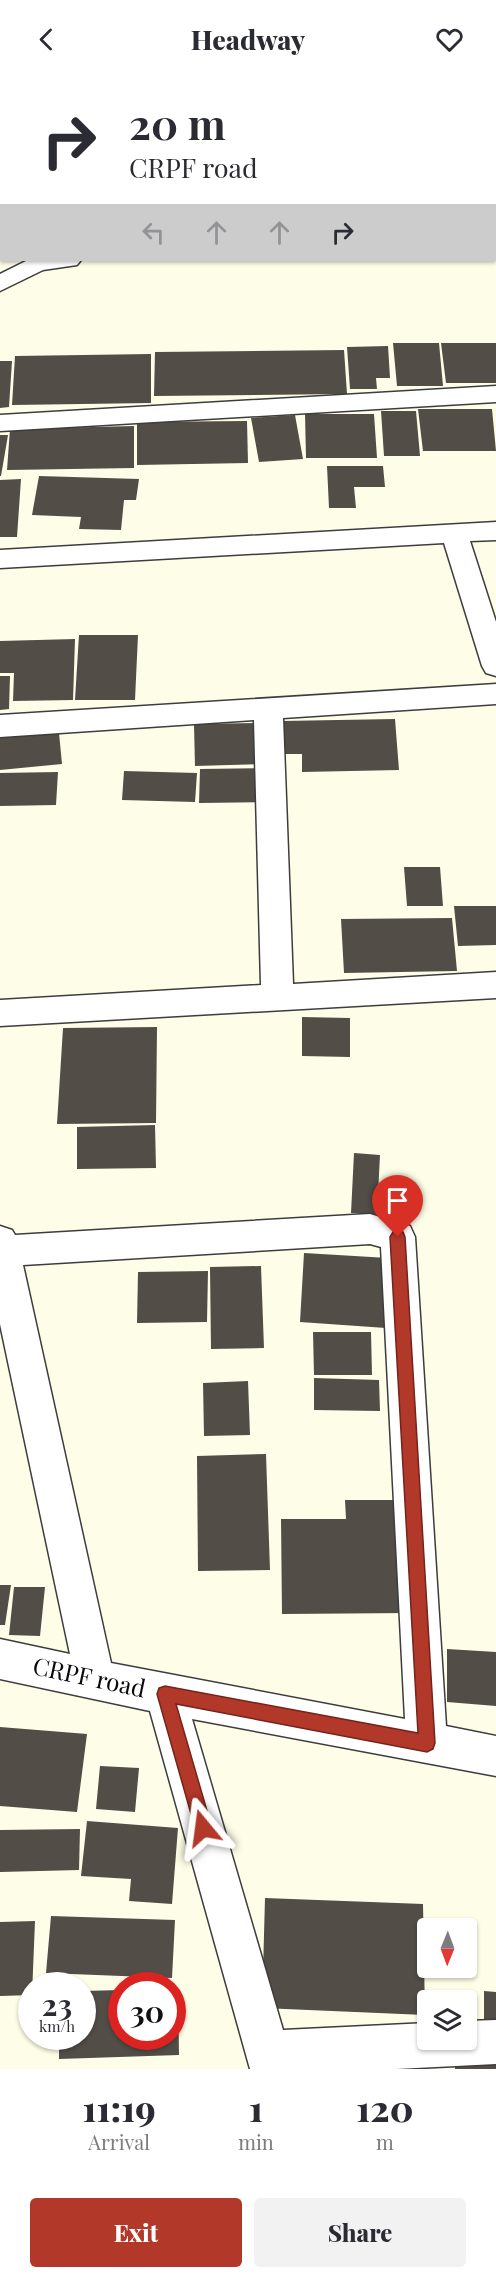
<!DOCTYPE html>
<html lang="en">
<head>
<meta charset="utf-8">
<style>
	:root { --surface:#fff; --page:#f2f2f3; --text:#2b2b33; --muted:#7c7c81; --accent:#b23829 }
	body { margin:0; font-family:"Playfair Display",serif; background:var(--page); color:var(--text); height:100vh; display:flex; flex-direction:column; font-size:22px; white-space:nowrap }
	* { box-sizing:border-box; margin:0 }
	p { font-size:20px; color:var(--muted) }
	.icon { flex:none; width:33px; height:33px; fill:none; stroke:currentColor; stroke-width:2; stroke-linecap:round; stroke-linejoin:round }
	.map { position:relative; height:1991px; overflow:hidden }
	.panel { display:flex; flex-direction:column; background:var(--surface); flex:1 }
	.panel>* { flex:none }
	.guide { position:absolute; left:0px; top:0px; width:496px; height:183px; box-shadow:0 2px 4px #0004; background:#fff; color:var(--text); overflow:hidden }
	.needle { width:39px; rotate:181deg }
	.buttons { position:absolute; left:417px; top:1840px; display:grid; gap:12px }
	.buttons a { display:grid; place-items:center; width:60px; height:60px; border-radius:6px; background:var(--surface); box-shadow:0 2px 4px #0004; font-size:30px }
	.speed { position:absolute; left:18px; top:1894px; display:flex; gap:12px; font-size:30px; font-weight:700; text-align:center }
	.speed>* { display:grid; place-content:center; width:78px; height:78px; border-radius:50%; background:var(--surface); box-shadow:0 2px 4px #0004; line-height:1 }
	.speed small { font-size:15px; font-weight:400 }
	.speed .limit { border:9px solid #d22; background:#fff; color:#111 }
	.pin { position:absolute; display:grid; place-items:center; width:51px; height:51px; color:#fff; margin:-62px -26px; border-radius:50% 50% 50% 0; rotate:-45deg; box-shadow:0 0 6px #0007 }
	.pin .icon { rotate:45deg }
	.me { position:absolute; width:66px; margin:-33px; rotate:344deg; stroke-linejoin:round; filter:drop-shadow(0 0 4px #0008) }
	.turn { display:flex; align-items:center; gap:21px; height:126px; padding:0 30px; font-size:27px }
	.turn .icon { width:78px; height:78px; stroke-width:2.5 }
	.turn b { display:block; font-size:42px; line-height:51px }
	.lanes { display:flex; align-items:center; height:57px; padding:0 30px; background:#0003; justify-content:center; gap:30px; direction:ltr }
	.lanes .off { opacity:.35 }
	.eta { display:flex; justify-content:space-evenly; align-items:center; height:102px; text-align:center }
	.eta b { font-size:36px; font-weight:800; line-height:42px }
	.button { display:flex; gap:12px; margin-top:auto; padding:12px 30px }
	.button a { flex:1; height:69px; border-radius:6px; background:var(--accent); color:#fff; font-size:24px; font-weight:800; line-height:69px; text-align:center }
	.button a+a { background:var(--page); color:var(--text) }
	header { display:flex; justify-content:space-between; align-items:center; height:78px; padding:0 30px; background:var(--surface); font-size:27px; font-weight:800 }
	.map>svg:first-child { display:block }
</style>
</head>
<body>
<header><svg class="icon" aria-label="back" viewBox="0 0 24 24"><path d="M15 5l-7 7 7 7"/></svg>Headway<svg class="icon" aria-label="heart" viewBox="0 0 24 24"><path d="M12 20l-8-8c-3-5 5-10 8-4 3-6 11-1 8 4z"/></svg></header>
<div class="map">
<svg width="496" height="1991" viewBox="0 0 496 1991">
	<rect width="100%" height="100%" fill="#fefde7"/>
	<path fill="#524d47" d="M393,265H439L443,308H397Z
		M441,265H496V305H446Z
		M388,268L390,300H376L377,311H350L347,269Z
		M344,272L347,316L154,318L155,274Z
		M151,276V325L12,327L15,278Z
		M0,283H12L9,329L0,330Z
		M418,331H492L496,373H423Z
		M381,333H416L420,378H384Z
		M305,336H374L377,380H306Z
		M295,337L303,381L259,384L251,340Z
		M247,343L248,385L137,387V344Z
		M134,348V390L7,392L10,351Z
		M0,357H8L1,398H0Z
		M327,388H383L385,409H354L356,430H329Z
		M39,398L139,401L136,422H124L121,452L79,451L81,439L32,437Z
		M21,401L17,459H0V402Z
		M79,557H138L135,622H75Z
		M75,561L73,622L13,623L14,595H0V563Z
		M0,598H10L9,631L0,632Z
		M395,641L399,692L302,694V676H283L282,643Z
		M261,645L262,686L195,688L194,646Z
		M59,655L62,686L0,692V660Z
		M264,690L265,724L199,725L200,691Z
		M124,693L197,695L195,724L122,722Z
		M58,694L56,727L0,728V695Z
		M404,789H440L443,828H407Z
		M454,828H496V867L458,868Z
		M452,840L457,893L344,895L341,841Z
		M302,939L350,940V979L302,978Z
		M157,949L156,1045L57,1046L63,950Z
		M155,1047L156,1090L77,1091V1049Z
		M354,1075L380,1077L377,1136L351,1135Z
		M304,1175L388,1180L386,1250L300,1244Z
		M261,1188L264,1270L211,1271L210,1189Z
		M208,1193L207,1244L137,1245L138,1194Z
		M313,1254H371L372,1297H314Z
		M314,1300L379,1302L380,1333L314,1332Z
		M248,1303L250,1357L204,1358L203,1305Z
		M266,1376L270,1492L198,1493L197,1378Z
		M345,1422H405L411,1535L282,1536L281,1441H346Z
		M0,1507H11L5,1547H0Z
		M14,1509H45L40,1558L9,1557Z
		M447,1571L496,1574V1628L447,1624Z
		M0,1649L87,1656L77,1734L0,1728Z
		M100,1688L139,1690L135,1734L96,1731Z
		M87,1743L178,1750L172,1826L129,1823L131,1801L81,1798Z
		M80,1751L79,1792L0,1794V1752Z
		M265,1820L423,1826L425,1937L262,1930Z
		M51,1838L175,1842L172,1900L46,1895Z
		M35,1843L32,1917L0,1918V1844Z
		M172,1911H178L179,1977L59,1981V1959H82V1913L122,1912V1959H172Z
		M484,1913L496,1914V1959L484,1958Z
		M455,1970L496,1972V1991H455Z"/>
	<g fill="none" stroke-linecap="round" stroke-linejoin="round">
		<defs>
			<path id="minor" d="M495,17H496V30H495Z
				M0,27H2V41H0Z
				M28,182H81L77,187L43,192L0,213V196Z
				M496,308V324L0,353V337Z
				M496,444V462L470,463L496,544V598L486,595L482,588L444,465L0,490V472Z
				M496,606V626L283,640L293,906L496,894V920L0,948V922L261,907L254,642L0,659V637Z
				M370,1136L410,1148L415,1159L446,1648L496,1658V1698L192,1641L283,1952L428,1945V1962H466V1943L496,1942V1986L396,1991H250L150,1633L0,1601V1561L70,1576L0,1246V1148L12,1152L15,1157ZM370,1166L381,1169L405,1641L111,1585L23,1187Z"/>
		</defs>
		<use href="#minor" stroke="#3d3d3d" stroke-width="3"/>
		<use href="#minor" fill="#fff" fill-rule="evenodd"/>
	</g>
	<path fill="#b23829" stroke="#74241b" stroke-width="1.5" d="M398,1153L403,1154L405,1159L435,1665L433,1671L427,1674L176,1626L212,1750L209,1757L203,1759L197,1757L195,1750L157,1616L159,1610L165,1608L418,1655L390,1159L393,1154Z"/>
	<g text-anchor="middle" stroke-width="6" stroke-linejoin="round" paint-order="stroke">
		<g font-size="24" fill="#0a0a0a" stroke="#fff">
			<text transform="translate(89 1600) rotate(12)" y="8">CRPF road</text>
		</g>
	</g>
</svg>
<div class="buttons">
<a><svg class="needle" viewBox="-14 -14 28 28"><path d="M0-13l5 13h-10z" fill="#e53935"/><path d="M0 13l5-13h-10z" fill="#7c7c81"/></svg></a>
<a><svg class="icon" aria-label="layers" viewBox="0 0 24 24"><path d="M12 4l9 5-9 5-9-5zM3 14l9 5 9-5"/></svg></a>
</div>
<div class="speed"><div>23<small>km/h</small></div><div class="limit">30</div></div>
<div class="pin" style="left:398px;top:1159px;background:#d93025"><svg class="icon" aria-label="arrive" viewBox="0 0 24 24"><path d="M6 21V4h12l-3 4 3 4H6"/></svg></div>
<svg class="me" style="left:203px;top:1750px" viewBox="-20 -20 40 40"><path d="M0-17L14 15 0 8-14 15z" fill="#b23829" stroke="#fff" stroke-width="4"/></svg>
<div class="guide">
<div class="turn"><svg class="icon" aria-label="right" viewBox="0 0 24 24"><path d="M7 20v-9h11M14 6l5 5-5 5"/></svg><div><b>20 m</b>CRPF road</div></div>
<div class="lanes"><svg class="icon off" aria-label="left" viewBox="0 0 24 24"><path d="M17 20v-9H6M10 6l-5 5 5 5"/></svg><svg class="icon off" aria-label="ahead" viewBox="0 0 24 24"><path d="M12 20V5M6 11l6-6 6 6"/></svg><svg class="icon off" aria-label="ahead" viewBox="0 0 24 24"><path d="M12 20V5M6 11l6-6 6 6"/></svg><svg class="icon" aria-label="right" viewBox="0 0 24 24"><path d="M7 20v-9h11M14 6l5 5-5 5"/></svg></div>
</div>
</div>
<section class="panel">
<div class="eta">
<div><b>11:19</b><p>Arrival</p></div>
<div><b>1</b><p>min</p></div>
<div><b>120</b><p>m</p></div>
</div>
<div class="button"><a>Exit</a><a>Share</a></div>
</section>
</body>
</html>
